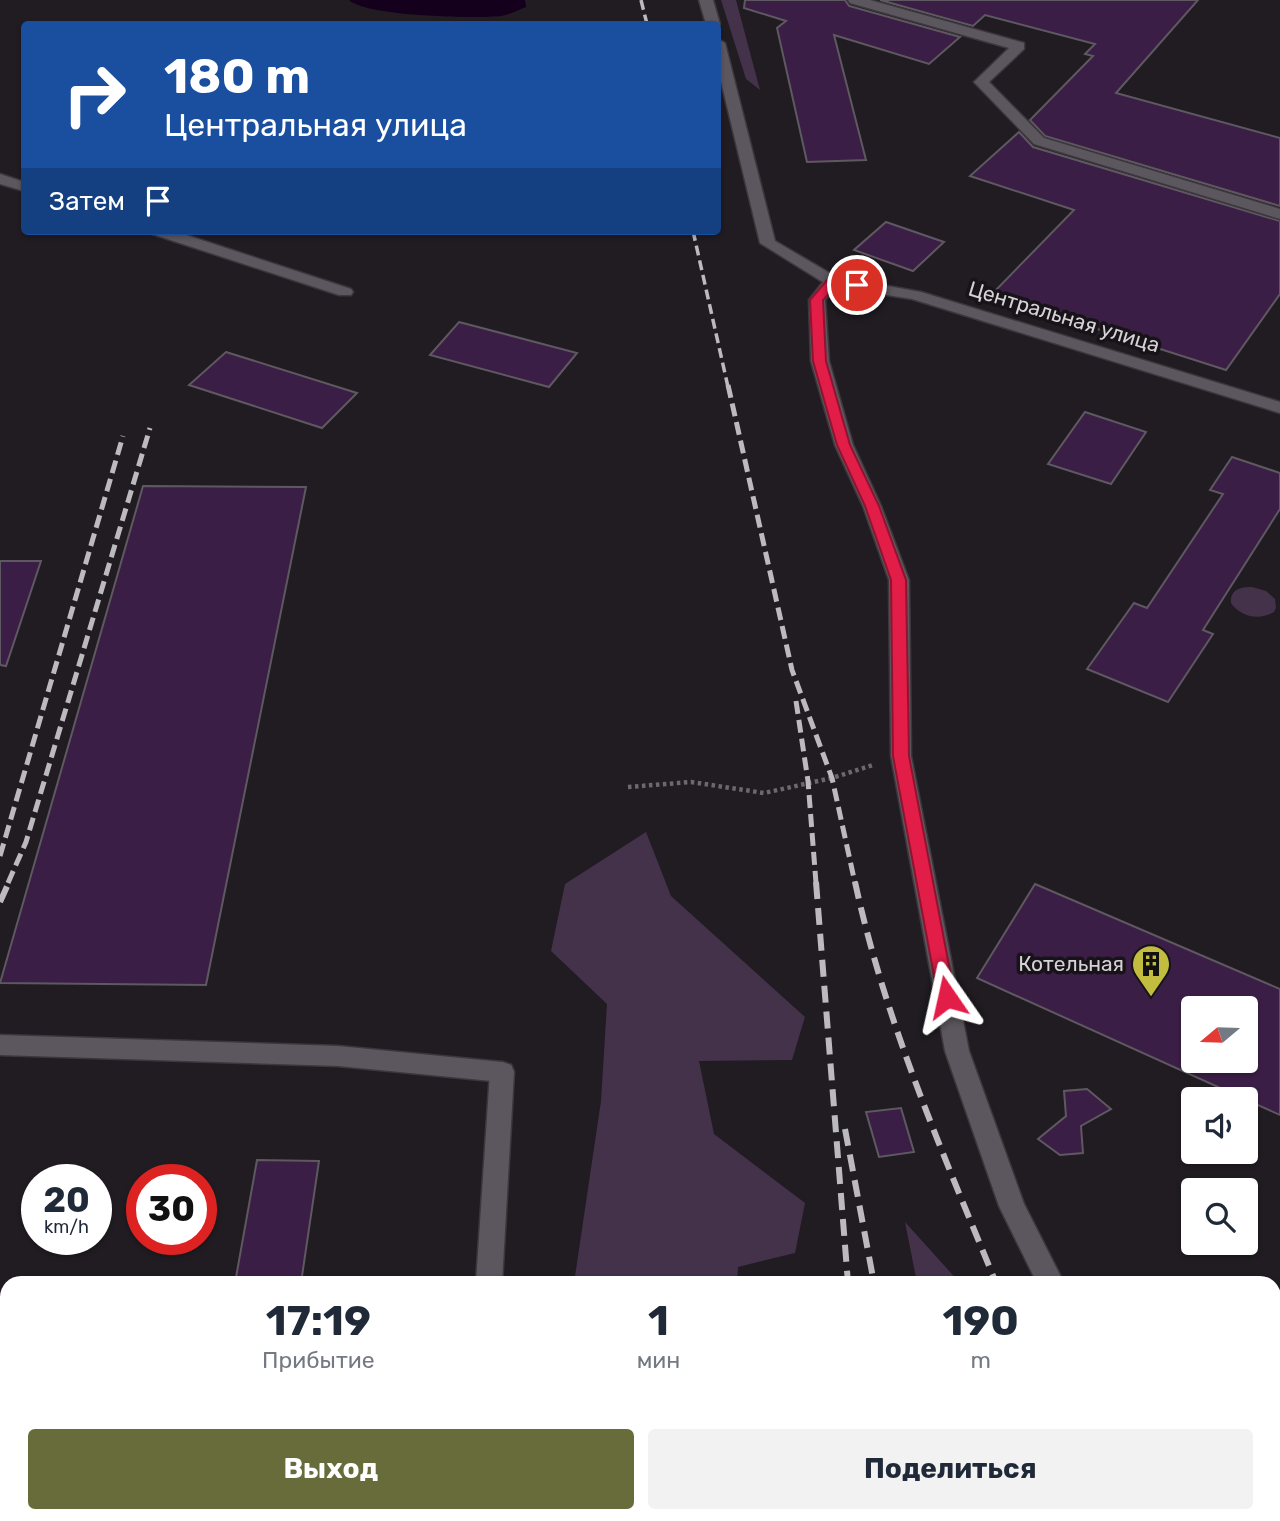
<!DOCTYPE html>
<html lang="ru">
<head>
<meta charset="utf-8">
<style>
	:root { --surface:#fff; --page:#f2f2f3; --text:#1f2937; --muted:#747a83; --accent:#686c3b }
	body { margin:0; font-family:Rubik,sans-serif; background:var(--page); color:var(--text); height:100vh; display:flex; flex-direction:column; font-size:26px; white-space:nowrap }
	* { box-sizing:border-box; margin:0 }
	p { font-size:23px; color:var(--muted) }
	.icon { flex:none; width:38px; height:38px; fill:none; stroke:currentColor; stroke-width:2; stroke-linecap:round; stroke-linejoin:round }
	.map { position:relative; flex:1; overflow:hidden }
	.sheet { position:absolute; left:0px; top:1276px; width:1281px; height:247px; display:flex; flex-direction:column; background:var(--surface); border-radius:21px 21px 0 0; box-shadow:0 2px 5px #0004 }
	.sheet>* { flex:none }
	.guide { position:absolute; left:21px; top:21px; width:700px; height:214px; border-radius:7px; box-shadow:0 2px 5px #0004; background:#1a4fa0; color:#fff; overflow:hidden }
	.needle { width:46px; rotate:251deg }
	.fabs { position:absolute; left:1181px; top:996px; display:grid; gap:14px }
	.fabs a { display:grid; place-items:center; width:77px; height:77px; border-radius:7px; background:var(--surface); box-shadow:0 2px 5px #0004; font-size:35px }
	.speed { position:absolute; left:21px; top:1164px; display:flex; gap:14px; font-size:35px; font-weight:700; text-align:center }
	.speed>* { display:grid; place-content:center; width:91px; height:91px; border-radius:50%; background:var(--surface); box-shadow:0 2px 5px #0004; line-height:1 }
	.speed small { font-size:18px; font-weight:400 }
	.speed .limit { border:10px solid #d22; background:#fff; color:#111 }
	.pin { position:absolute; display:grid; place-items:center; width:60px; height:60px; color:#fff; margin:-30px; border:4px solid #fff; border-radius:50%; box-shadow:0 2px 7px #0007 }
	.me { position:absolute; width:77px; margin:-38px; rotate:349deg; stroke-linejoin:round; filter:drop-shadow(0 0 5px #0008) }
	.turn { display:flex; align-items:center; gap:24px; height:147px; padding:0 28px; font-size:32px }
	.turn .icon { width:91px; height:91px; stroke-width:2.5 }
	.turn b { display:block; font-size:49px; line-height:60px }
	.then { display:flex; align-items:center; height:66px; padding:0 28px; background:#0003; gap:14px; font-size:26px }
	.eta { display:flex; justify-content:space-evenly; align-items:center; height:119px; text-align:center }
	.eta b { font-size:42px; font-weight:700; line-height:49px }
	.cta { display:flex; gap:14px; margin-top:auto; padding:14px 28px }
	.cta a { flex:1; height:80px; border-radius:7px; background:var(--accent); color:#fff; font-size:28px; font-weight:700; line-height:80px; text-align:center }
	.cta a+a { background:var(--page); color:var(--text) }
	.map>svg:first-child { display:block }
</style>
</head>
<body>
<div class="map">
<svg width="1280" height="1521" viewBox="0 0 1280 1521">
	<rect width="100%" height="100%" fill="#201c22"/>
	<path fill="#43324a" d="M721,0H736L760,90L746,79Z
		M1252,587L1266,591L1275,599L1276,608L1274,612C1259,621 1241,617 1231,603C1230,589 1241,587 1252,587Z
		M646,832L671,896L805,1017L792,1060L699,1061L714,1134L805,1203L795,1253L738,1267L737,1283H574L601,1101L607,1004L551,951L565,884Z
		M905,1222L960,1283H917Z"/>
	<path fill="#14001c" d="M349,0H525L526,7C518,10 509,15 501,16C475,19 365,16 349,0Z"/>
	<path fill="#3b1e46" stroke="#5e5960" stroke-width="2" fill-rule="evenodd" d="M745,0H845L849,6L960,37L929,64L834,35L866,160L807,162L777,28L786,21L744,8Z
		M880,0H1198L1116,93L1280,138V206L1045,136L1030,120L1093,56L1085,54L1095,44L985,15L973,26Z
		M1019,132L1033,147L1280,221V294L1226,370L991,295L1074,210L970,176Z
		M886,222L944,242L913,271L854,250Z
		M459,322L577,353L549,387L430,355Z
		M226,352L357,393L322,428L189,385Z
		M1085,412L1146,432L1111,484L1048,464Z
		M1232,457L1280,473V509L1203,630L1213,634L1168,702L1087,669L1134,603L1147,608L1223,494L1210,490Z
		M143,486L306,487L206,985L0,983Z
		M0,561H41L6,666L0,665Z
		M1035,884L1280,989V1115L977,978ZM1194,1008H1246V1060H1194Z
		M1087,1089L1111,1109L1081,1126L1083,1153L1060,1155L1038,1139L1066,1116L1064,1091Z
		M901,1108L914,1152L879,1157L866,1112Z
		M257,1160L319,1161L301,1283H235Z"/>
	<g fill="none" stroke-linecap="round" stroke-linejoin="round">
		<defs>
			<path id="lane" d="M699,0H713L720,24L718,27V24H706Z
				M848,0H870L1024,43V49L989,82L1044,138L1280,209V219L1034,144L974,82L1009,48L850,3Z
				M718,39L725,43L775,241L838,278L840,281L838,284H826L760,243L718,69Z
				M0,174L24,182V191L0,184Z
				M150,231H174L351,289L353,292L351,295H339L152,234Z
				M0,1035L338,1046L502,1062L511,1065L514,1072L511,1079L502,1082L338,1066L0,1055Z"/>
			<path id="street" d="M832,276L921,292L1280,402V413L912,299L836,287L825,300L829,361L853,445L881,506L909,580L911,756L969,1051L1024,1204L1064,1283H1037L999,1206L945,1051L891,756L889,580L863,506L835,445L811,361L809,300L826,278Z
				M502,1062L511,1065L514,1072L502,1283H476L490,1072L493,1065Z
				M460,1516H488V1521H460Z
				M1158,1516H1187L1189,1521H1160Z"/>
		</defs>
		<use href="#lane" stroke="#3b373c" stroke-width="3"/>
		<use href="#street" stroke="#3b373c" stroke-width="3"/>
		<path stroke="#6c686d" stroke-width="4.5" stroke-dasharray="3.5 3.5" stroke-linecap="butt" d="M628,787L691,782L764,793L832,778L873,765"/>
		<path stroke="#6c686d" stroke-width="5" stroke-dasharray="4.5 4.5" stroke-linecap="butt" d="M1274,1438L1280,1432"/>
		<use href="#lane" fill="#5c575e" fill-rule="evenodd"/>
		<use href="#street" fill="#5c575e" fill-rule="evenodd"/>
		<path stroke="#bdbabe" stroke-width="3.5" stroke-dasharray="10 5" stroke-linecap="butt" d="M641,0L647,24
			M693,231L728,387"/>
		<path stroke="#bdbabe" stroke-width="5" stroke-dasharray="13 6" stroke-linecap="butt" d="M728,385L792,670L832,778L855,883
			M796,701L808,781L816,883
			M0,856L123,436
			M8,883L26,842L150,428"/>
		<path stroke="#bdbabe" stroke-width="6" stroke-dasharray="17 9" stroke-linecap="butt" d="M816,882L848,1283
			M855,882C885,1021 942,1151 996,1283
			M0,902L9,882
			M845,1129L874,1283
			M837,1516V1521
			M865,1516V1521
			M907,1516L908,1521
			M922,1516L924,1521
			M1124,1516L1127,1521"/>
	</g>
	<path fill="#e11d48" stroke="#92132f" stroke-width="2" d="M832,278L857,281L863,285L857,289L836,286L823,300L826,361L850,445L879,506L906,580L909,756L955,997L953,1002H940L938,997L893,756L891,580L865,506L837,445L813,361L810,300L828,279Z"/>
	<defs>
		<symbol id="building-pin" viewBox="-11 -11 22 30"><path d="M0 17L-7.5 6A9.5 9.5 0 1 1 7.5 6Z" fill="#c2bd3f" stroke="#171318"/><path d="M-4-6H4V6H1V3H-1V6H-4ZM-2.5-4.3h1.7v1.8h-1.7ZM.8-4.3h1.7v1.8H.8ZM-2.5-1h1.7V.8h-1.7ZM.8-1h1.7V.8H.8Z" fill="#111"/></symbol>
	</defs>
	<g fill-rule="evenodd">
		<use href="#building-pin" x="1129" y="942" width="44" height="60"/>
	</g>
	<g text-anchor="middle" stroke-width="7" stroke-linejoin="round" paint-order="stroke">
		<g font-size="21" fill="#d5d2d6" stroke="#171318">
			<text transform="translate(1064 317) rotate(17)" y="7">Центральная улица</text>
		</g>
		<g font-size="21" fill="#d5d2d6" stroke="#171318" text-anchor="end">
			<text x="1124" y="971">Котельная</text>
		</g>
	</g>
</svg>
<div class="fabs">
<a><svg class="needle" viewBox="-14 -14 28 28"><path d="M0-13l5 13h-10z" fill="#e53935"/><path d="M0 13l5-13h-10z" fill="#747a83"/></svg></a>
<a><svg class="icon" aria-label="sound" viewBox="0 0 24 24"><path d="M4 9h4l5-4v14l-5-4H4zM17 9q2 3 0 6"/></svg></a>
<a><svg class="icon" aria-label="search" viewBox="0 0 24 24"><circle cx="10" cy="10" r="6"/><path d="M15 15l6 6"/></svg></a>
</div>
<div class="speed"><div>20<small>km/h</small></div><div class="limit">30</div></div>
<div class="pin" style="left:857px;top:285px;background:#d93025"><svg class="icon" aria-label="arrive" viewBox="0 0 24 24"><path d="M6 21V4h12l-3 4 3 4H6"/></svg></div>
<svg class="me" style="left:947px;top:997px" viewBox="-20 -20 40 40"><path d="M0-17L14 15 0 8-14 15z" fill="#e11d48" stroke="#fff" stroke-width="4"/></svg>
<div class="guide">
<div class="turn"><svg class="icon" aria-label="right" viewBox="0 0 24 24"><path d="M7 20v-9h11M14 6l5 5-5 5"/></svg><div><b>180 m</b>Центральная улица</div></div>
<div class="then">Затем<svg class="icon" aria-label="arrive" viewBox="0 0 24 24"><path d="M6 21V4h12l-3 4 3 4H6"/></svg></div>
</div>
<section class="sheet">
<div class="eta">
<div><b>17:19</b><p>Прибытие</p></div>
<div><b>1</b><p>мин</p></div>
<div><b>190</b><p>m</p></div>
</div>
<div class="cta"><a>Выход</a><a>Поделиться</a></div>
</section>
</div>
</body>
</html>
